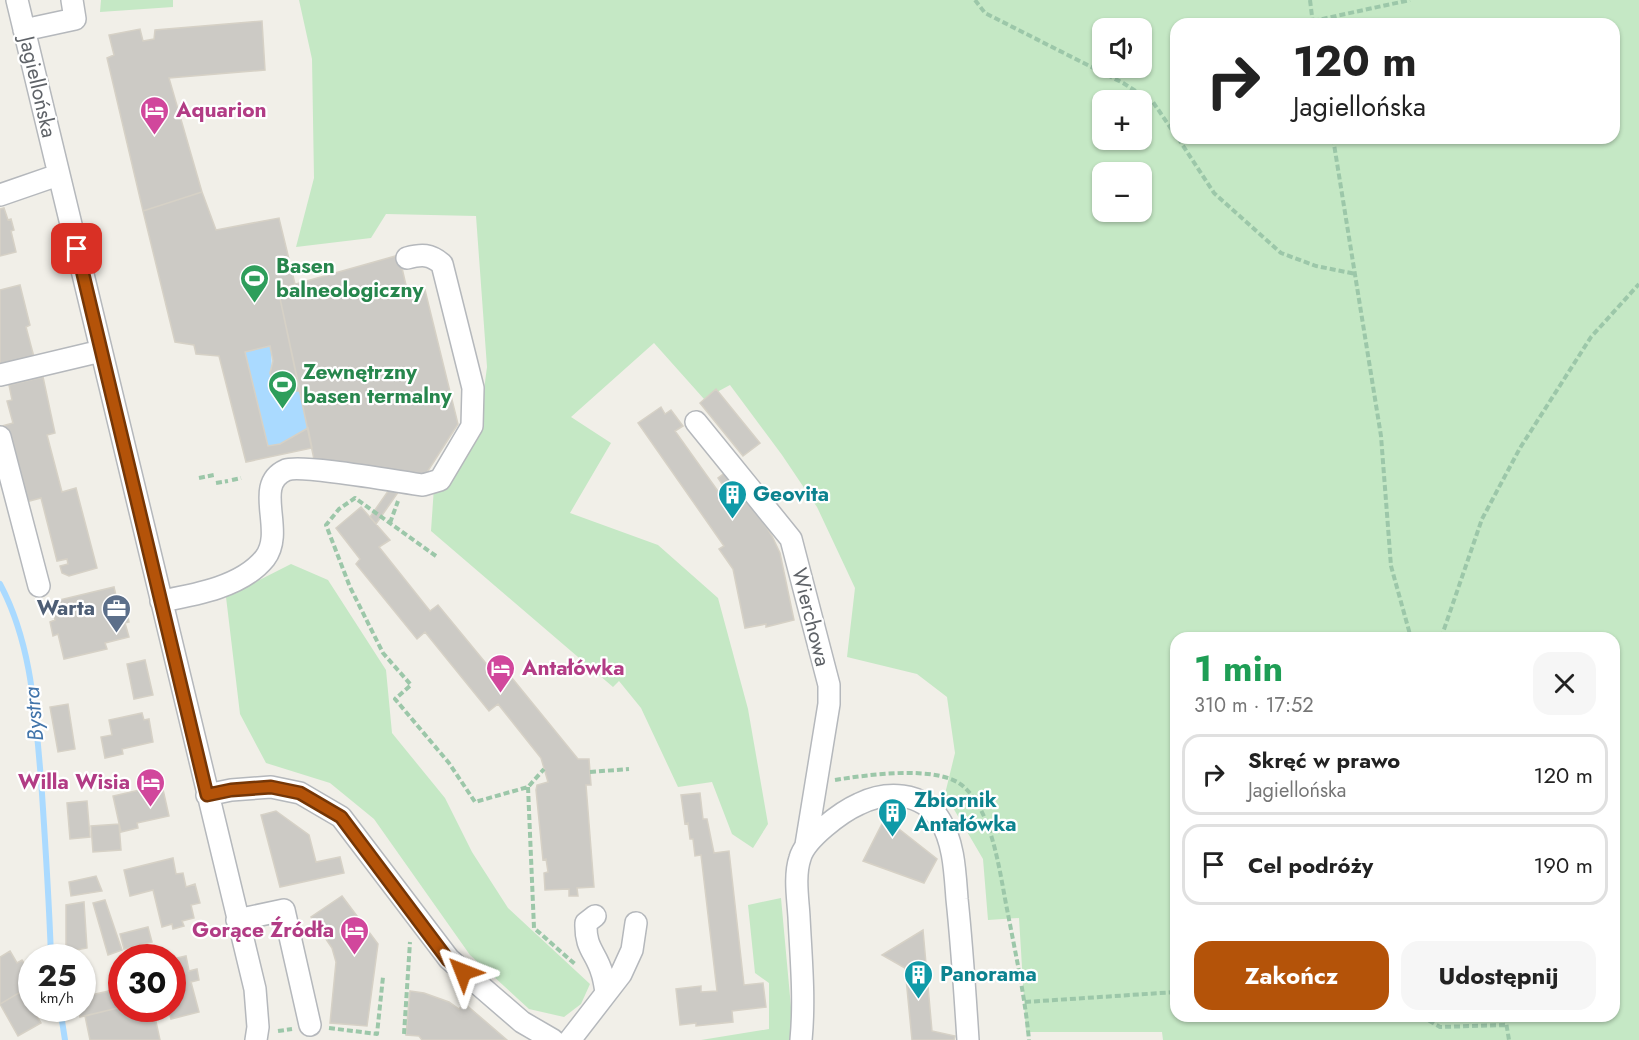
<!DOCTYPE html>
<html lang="pl">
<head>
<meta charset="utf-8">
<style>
	:root { --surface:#fff; --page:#f6f6f6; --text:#222; --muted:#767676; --line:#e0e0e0; --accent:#b45309 }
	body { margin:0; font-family:Jost,sans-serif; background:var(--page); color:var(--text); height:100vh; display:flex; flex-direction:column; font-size:22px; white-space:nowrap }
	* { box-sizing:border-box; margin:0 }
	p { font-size:20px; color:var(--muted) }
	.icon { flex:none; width:33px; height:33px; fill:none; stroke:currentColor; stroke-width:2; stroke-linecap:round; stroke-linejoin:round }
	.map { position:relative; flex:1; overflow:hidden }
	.drawer { position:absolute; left:1170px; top:632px; width:450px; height:390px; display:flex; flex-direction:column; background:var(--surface); border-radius:18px; box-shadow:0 2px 4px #0004 }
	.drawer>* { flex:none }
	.top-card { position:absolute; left:1170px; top:18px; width:450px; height:126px; border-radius:18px; box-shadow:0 2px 4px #0004; background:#fff; color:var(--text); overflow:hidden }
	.tools { position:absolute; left:1092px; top:18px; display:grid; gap:12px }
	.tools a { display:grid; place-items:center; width:60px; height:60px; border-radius:12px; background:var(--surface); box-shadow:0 2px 4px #0004; font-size:30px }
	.speed { position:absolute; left:18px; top:944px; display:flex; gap:12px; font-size:30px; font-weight:700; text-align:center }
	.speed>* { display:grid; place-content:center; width:78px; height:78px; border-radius:50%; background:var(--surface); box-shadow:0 2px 4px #0004; line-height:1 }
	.speed small { font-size:15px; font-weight:400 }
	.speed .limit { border:9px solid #d22; background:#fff; color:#111 }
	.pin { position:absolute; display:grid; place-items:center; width:51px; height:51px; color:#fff; margin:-26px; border-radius:12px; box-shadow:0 3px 9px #0006 }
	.me { position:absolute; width:66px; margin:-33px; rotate:315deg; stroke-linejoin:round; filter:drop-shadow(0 0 4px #0008) }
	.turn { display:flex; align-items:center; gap:21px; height:126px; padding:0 24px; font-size:27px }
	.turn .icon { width:78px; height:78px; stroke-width:2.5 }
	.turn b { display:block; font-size:42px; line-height:51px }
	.round { display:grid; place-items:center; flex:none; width:63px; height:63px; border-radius:18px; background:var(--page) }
	.head { display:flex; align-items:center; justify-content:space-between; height:102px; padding:0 24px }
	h1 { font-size:36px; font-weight:700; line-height:45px; color:#1e9e55 }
	.action { display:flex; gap:12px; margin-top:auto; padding:12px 24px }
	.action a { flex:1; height:69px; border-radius:18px; background:var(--accent); color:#fff; font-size:24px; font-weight:700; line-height:69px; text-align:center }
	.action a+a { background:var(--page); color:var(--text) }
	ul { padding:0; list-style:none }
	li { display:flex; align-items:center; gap:18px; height:81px; margin:0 12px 9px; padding:0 12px; border:3px solid var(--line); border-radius:18px }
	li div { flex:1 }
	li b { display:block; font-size:22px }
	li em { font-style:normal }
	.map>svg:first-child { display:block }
</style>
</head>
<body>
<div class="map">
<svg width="1639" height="1040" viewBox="0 0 1639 1040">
	<rect width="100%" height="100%" fill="#f1efe8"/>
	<path fill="#c5e8c5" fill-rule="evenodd" d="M101,0H173V7L100,12Z
		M299,0H1639V1040H1163L1162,1032H1026L1019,918L988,920L983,859L945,794L955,753L947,697L917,674L847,657L855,588L817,507L782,455L730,385L704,399L654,343L571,417L611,443L570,513L658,545L718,598L748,709L768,824L753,848L732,834L712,782L678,787L641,708L619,681L613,687L431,531L434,487L482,405L487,367L476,216L386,214L371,238L296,247L314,178L312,59ZM1176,24H1614V138H1176ZM1102,28H1142V68H1102ZM1102,100H1142V140H1102ZM1102,172H1142V212H1102ZM1176,638H1614V1016H1176Z
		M291,564L328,580L386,670L392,733L445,798L472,852L508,908L590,984L581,1004L564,1017L529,1009L470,955L374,819L330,783L266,763L240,714L226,597Z
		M781,898L794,1040H701L769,1029V983L755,973L748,905Z"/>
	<path fill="#aadaff" d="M270,346C276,373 260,391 300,391L308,428L280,444L268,446L245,352Z"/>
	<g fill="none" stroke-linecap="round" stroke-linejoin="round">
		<path stroke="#aadaff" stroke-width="6" d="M0,584C32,644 35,713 41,779C45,838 49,898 51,957
			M60,1008L65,1040"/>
	</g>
	<path fill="#cccac5" stroke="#d6d1c6" stroke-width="1.5" d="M262,21L265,70L169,78L202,192L143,211L107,58L114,55L109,35L140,29L143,41L154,39L155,30Z
		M202,192L216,230L279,218L295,284L278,289L300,391H285L273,383L270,373L273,361L270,346L245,352L268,446L280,444L308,428L312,448L246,462L219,356L196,354L194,345L175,342L143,211Z
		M4,208L8,220L11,219L14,230L11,231L16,252L0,256V209Z
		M399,255L408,294L425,290L458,424L424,477L315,464L278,289Z
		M20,285L30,325L26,327L34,357L0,365V290Z
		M43,377L55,433L47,435L62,492L76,488L97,568L69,576L62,573L60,566L68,564L67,559L57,561L41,498L22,503L2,426L13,423L7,401L12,400L9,385Z
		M716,389L760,443L743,456L700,403Z
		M661,407L665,414L671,410L683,426L675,431L720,494L726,490L718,478L730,469L772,536L780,553L794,620L766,627V624L745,628L733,569L719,549L724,546L638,423Z
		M400,474L410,475L376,524L370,517Z
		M361,507L390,540L379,547L430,611L438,605L503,684L512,678L578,759H589L591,785H586L594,887L577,888L578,896H569V889L545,890L544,873L548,872L546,859L543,860L536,790L537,785L548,782L541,758L498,704L489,711L425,632L417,639L356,564L360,559L336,528Z
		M114,587L117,600H120L121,604L125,603L129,622L125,623L129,637L105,643L107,649L64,659L58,634L53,636L50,622L55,620L51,602Z
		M145,660L153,695L134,699L127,664Z
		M68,704L75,749L58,752L50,707Z
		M142,713L144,720L149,719L153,742L122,749L123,754L105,758L101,737L112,735L109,720Z
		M162,785L169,816L137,823L138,828L121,832L113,796Z
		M700,793L703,819H707L714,853L729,851L744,985L763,983L766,1007L732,1011L733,1022L696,1026V1023L680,1025L676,989L701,986V992L717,991L701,855L695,856L693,839H690L688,823L685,824L681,795Z
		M87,801L90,837L70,839L67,803Z
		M276,811L309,835L316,862L340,857L344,873L280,887L261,815Z
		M885,818L937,859L924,883L863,861Z
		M119,824L121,850L93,852L91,826Z
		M173,858L176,874L183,873L186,887L195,884L200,903L191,905L194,918L182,921L184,926L173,929L172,924L162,927L153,890L130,896L124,870Z
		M96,876L102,891L71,896L69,882Z
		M342,896L378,944L367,1026L330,1023L336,962L332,948L311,917Z
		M105,900L122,950L108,955L93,903Z
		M84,902L87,948L66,952V905Z
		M148,927L152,942L124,949L120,934Z
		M923,930L932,1031L955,1036L954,1040H912L905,968L882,955Z
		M10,951L17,963L22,960L32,975V990L24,995L22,991L0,1004V957Z
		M186,956L189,971L197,969L199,980L191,982L199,1012L171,1019L168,1008H172V959Z
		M84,962L91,995L122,988V1007L80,1017L78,1008H82Z
		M22,991L41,1023L18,1036L0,1004Z
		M410,991L424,993L449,1002L459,1009L464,1003L507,1040H422L419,1036L406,1035Z
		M410,991L424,993L449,1002L459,1009L464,1003L507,1040H422L419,1036L406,1035Z
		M122,1007L153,1008L160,1040H90L85,1016Z"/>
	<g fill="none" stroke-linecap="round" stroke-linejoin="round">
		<defs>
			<path id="minor" d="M17,0L255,989L258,1027L256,1040
				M24,30L75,19L72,0
				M0,195L58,175
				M0,375L101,351
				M696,422L791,539L829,685V704L806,845
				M0,437L39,586
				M161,601C194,595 242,587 265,558C286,530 252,485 286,470C301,464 400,482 423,485L440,480L472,426L473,388L442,264C430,254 422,254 407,258
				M207,795L231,790L271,787L300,793L341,817L449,959L522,1022L553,1040
				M595,916L586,923C585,949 596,952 602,973C604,979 605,986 606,992
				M237,920L284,910L310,1025
				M570,1040L621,974L632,950L636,923
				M801,1040C805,999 801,958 799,917C798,899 794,876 800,858C805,839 841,812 859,804C886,791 922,791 940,820C954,842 955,873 957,899C962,946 965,993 968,1040"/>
		</defs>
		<use href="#minor" stroke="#b5b8bc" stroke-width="24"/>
		<path stroke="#9cc7a9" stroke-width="4" stroke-dasharray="6 3" stroke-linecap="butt" d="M975,0L985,13L1123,83L1153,102L1176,136
			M1310,0L1313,24
			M1313,21L1410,0
			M1178,138L1214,193L1281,253L1316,266L1356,274
			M1333,138L1381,436L1391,566L1411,638
			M199,478L214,475
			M232,480L241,478
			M216,483L228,481
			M390,523L398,501
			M436,556L355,498L339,509L326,525L350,587L383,653L411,685L395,699L449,763L475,802L528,787L544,769
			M1441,638L1482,519L1520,448L1591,337L1639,284
			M590,772L629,769
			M835,780C866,775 940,764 964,787C994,814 1000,876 1008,914C1016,956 1025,997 1029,1040
			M528,787L534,928L576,965
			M1025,1002L1176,992
			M1421,1016L1440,1027L1506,1025
			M1505,1016L1509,1040
			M329,1028L377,1034L383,977
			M278,1031L292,1029
			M404,1034L410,942"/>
		<use href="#minor" stroke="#fff" stroke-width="21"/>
	</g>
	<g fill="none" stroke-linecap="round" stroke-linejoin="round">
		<defs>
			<path id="route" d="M77,249L207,795L231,790L271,787L300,793L341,817L448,960L463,972"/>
		</defs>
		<use href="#route" stroke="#753606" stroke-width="15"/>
		<use href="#route" stroke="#b45309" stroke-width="10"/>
	</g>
	<defs>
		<symbol id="hotel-pin" viewBox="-11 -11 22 30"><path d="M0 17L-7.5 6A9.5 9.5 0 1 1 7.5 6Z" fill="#d1479c" stroke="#fff"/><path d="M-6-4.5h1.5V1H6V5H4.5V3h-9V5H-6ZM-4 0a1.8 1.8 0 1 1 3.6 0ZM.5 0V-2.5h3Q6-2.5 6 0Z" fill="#fff"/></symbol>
		<symbol id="stadium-pin" viewBox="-11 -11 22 30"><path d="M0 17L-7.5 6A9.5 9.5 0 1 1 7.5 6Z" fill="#2e9e5b" stroke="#fff"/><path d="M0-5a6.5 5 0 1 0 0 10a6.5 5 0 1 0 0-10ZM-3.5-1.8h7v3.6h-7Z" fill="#fff"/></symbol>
		<symbol id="building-pin" viewBox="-11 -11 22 30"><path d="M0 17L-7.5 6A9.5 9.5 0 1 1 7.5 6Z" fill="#0f9aa8" stroke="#fff"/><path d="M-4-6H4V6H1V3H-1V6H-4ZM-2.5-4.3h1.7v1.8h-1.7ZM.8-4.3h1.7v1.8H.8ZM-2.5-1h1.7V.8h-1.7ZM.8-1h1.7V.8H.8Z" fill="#fff"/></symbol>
		<symbol id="office-pin" viewBox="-11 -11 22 30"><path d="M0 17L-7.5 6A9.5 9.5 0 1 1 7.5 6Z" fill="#5c6f8a" stroke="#fff"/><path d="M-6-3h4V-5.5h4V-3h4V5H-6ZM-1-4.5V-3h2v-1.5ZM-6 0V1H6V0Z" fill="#fff"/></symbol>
	</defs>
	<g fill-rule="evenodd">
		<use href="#hotel-pin" x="138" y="94" width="33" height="45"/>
		<use href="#stadium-pin" x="238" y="262" width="33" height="45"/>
		<use href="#stadium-pin" x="266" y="368" width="33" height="45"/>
		<use href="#building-pin" x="716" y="478" width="33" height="45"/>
		<use href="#office-pin" x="100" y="592" width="33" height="45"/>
		<use href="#hotel-pin" x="484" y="652" width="33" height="45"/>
		<use href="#hotel-pin" x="134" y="766" width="33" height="45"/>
		<use href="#building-pin" x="876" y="796" width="33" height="45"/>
		<use href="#hotel-pin" x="338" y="914" width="33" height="45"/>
		<use href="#building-pin" x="902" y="958" width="33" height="45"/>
	</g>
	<g text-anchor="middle" stroke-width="4.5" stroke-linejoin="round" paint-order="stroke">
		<g font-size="21" fill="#5f6368" stroke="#fff">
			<text transform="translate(38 87) rotate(77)" y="7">Jagiellońska</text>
			<text transform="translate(811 617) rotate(76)" y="7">Wierchowa</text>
		</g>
		<g font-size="21" font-weight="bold" fill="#b23c85" stroke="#fff" text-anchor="start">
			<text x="176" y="117">Aquarion</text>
			<text x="522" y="675">Antałówka</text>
			<text x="130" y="789" text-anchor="end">Willa Wisia</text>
			<text x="334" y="937" text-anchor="end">Gorące Źródła</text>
		</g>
		<g font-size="21" font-weight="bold" fill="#27864d" stroke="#fff" text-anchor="start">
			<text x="276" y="273">Basen<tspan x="276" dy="24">balneologiczny</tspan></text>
			<text x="303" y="379">Zewnętrzny<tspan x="303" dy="24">basen termalny</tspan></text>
		</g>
		<g font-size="21" font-weight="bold" fill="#0d838f" stroke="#fff" text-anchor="start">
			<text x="753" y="501">Geovita</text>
			<text x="914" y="807">Zbiornik<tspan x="914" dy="24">Antałówka</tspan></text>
			<text x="940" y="981">Panorama</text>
		</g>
		<g font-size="21" font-weight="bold" fill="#4e5e75" stroke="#fff" text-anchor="end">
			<text x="95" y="615">Warta</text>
		</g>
		<g font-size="22" font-style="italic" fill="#4174aa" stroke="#fff">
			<text transform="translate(33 714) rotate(-95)" y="8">Bystra</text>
		</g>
	</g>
</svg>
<div class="tools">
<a><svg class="icon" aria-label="sound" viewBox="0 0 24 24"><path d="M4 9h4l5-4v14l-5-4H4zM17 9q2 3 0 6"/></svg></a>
<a>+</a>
<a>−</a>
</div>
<div class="speed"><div>25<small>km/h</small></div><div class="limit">30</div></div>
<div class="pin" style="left:77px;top:249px;background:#d93025"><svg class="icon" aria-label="arrive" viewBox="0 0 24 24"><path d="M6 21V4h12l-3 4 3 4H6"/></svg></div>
<svg class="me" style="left:463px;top:972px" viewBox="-20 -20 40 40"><path d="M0-17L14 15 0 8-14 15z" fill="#b45309" stroke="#fff" stroke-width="4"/></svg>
<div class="top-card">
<div class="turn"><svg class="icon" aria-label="right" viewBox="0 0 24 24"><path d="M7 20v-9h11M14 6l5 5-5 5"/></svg><div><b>120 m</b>Jagiellońska</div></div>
</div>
<section class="drawer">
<div class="head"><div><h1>1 min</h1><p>310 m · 17:52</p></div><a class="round"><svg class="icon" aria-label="close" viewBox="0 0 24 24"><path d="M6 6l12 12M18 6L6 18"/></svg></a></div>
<ul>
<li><svg class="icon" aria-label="right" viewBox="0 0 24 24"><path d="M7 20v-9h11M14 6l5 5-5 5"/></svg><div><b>Skręć w prawo</b><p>Jagiellońska</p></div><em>120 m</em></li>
<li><svg class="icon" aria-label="arrive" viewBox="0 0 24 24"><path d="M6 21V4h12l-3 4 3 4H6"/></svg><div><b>Cel podróży</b></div><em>190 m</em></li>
</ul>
<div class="action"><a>Zakończ</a><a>Udostępnij</a></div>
</section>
</div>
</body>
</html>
